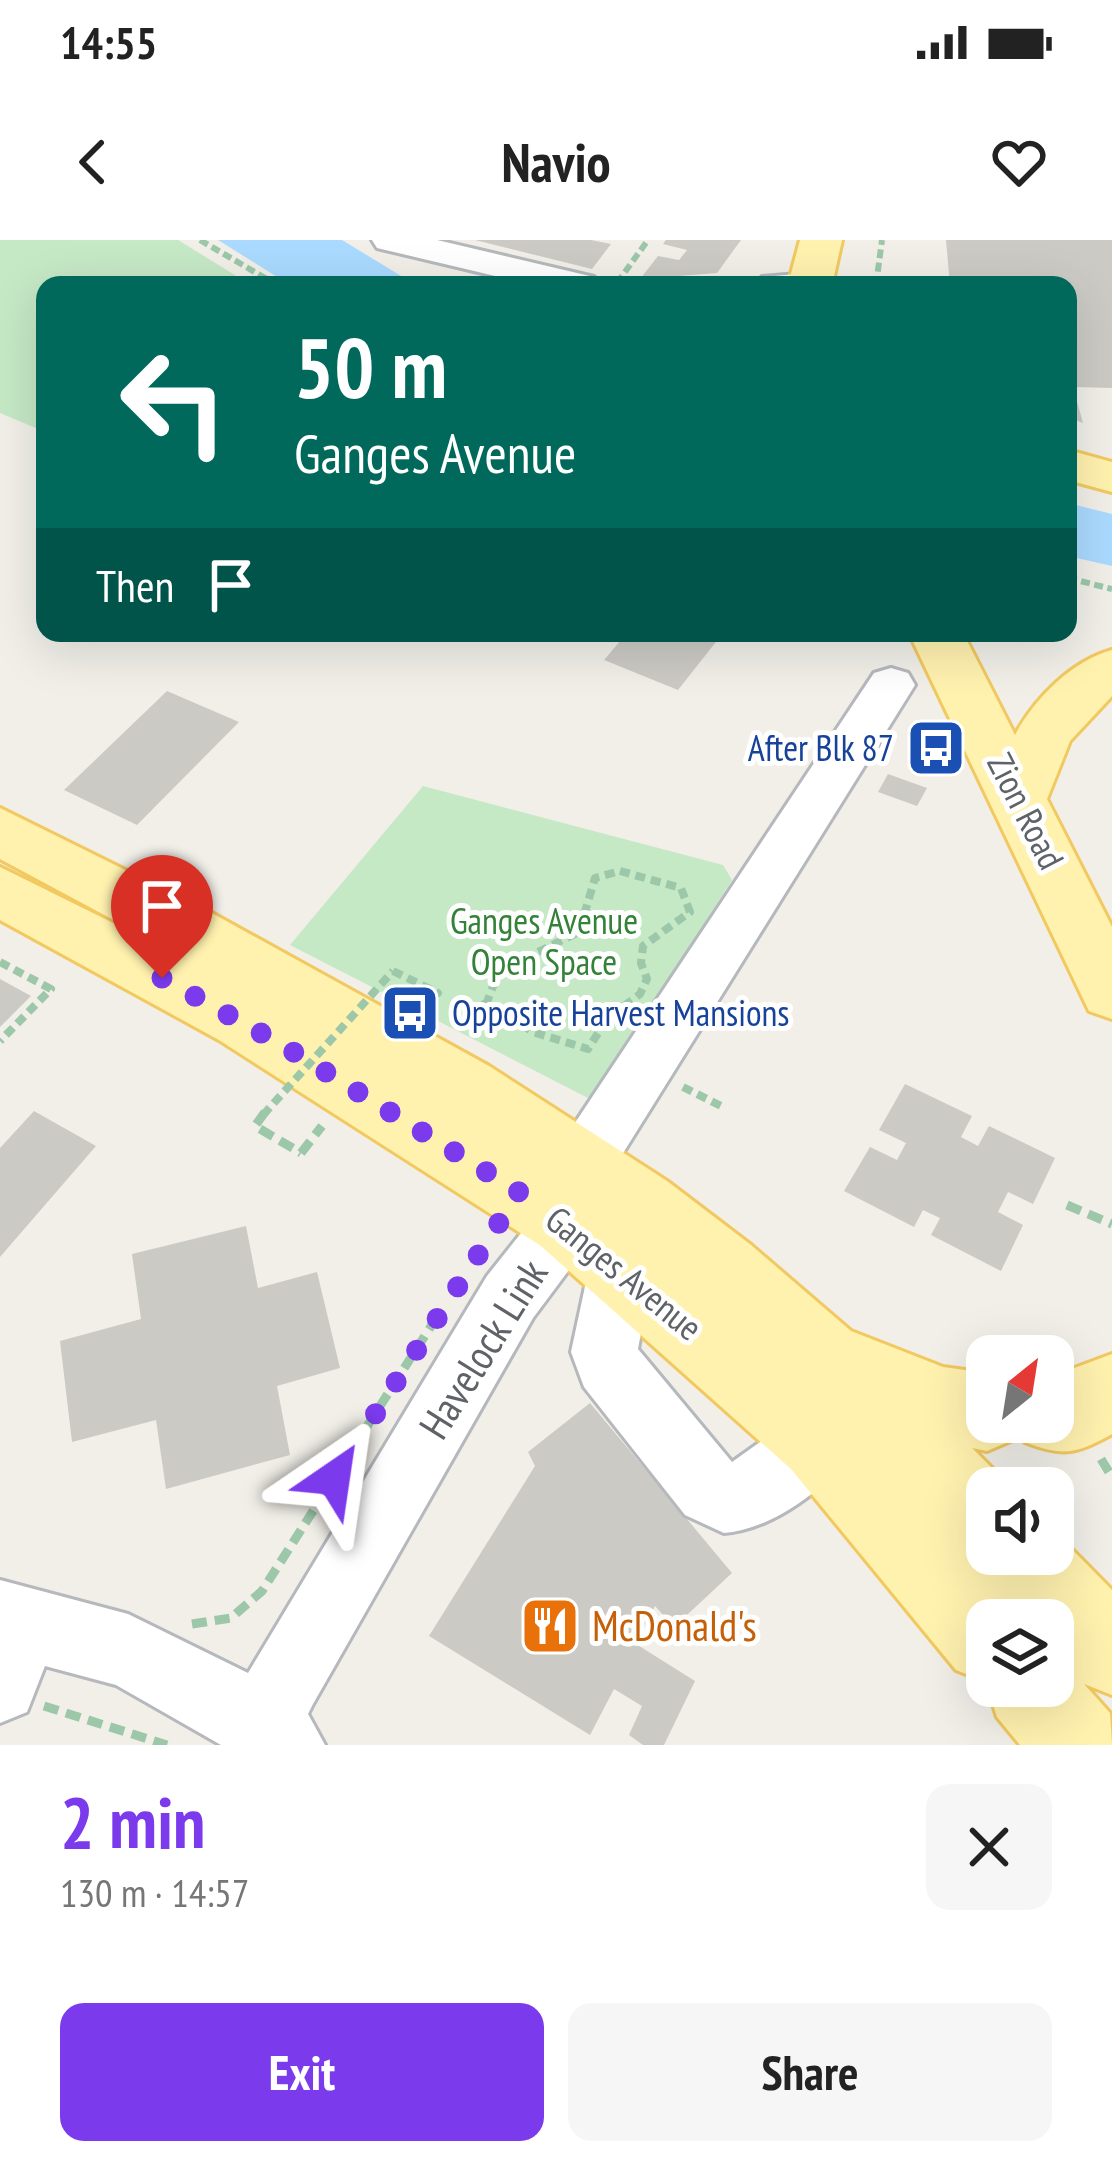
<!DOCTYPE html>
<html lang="en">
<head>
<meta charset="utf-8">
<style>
	:root { --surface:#fff; --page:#f6f6f6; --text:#222; --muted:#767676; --accent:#7c3aed }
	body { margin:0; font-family:"PT Sans Narrow",sans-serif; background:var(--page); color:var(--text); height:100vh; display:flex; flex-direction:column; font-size:45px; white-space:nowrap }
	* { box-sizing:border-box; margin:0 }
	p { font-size:39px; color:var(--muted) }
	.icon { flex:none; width:66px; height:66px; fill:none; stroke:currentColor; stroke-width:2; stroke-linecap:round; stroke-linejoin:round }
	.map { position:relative; height:1505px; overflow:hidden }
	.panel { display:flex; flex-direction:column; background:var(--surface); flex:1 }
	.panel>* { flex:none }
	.hud { position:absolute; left:36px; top:36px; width:1041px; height:366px; border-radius:24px; box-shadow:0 12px 48px #0002; background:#00695c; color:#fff; overflow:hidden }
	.needle { width:78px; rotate:30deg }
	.tools { position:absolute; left:966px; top:1095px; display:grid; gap:24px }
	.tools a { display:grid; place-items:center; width:108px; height:108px; border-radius:24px; background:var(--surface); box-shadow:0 12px 48px #0002; font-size:60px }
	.pin { position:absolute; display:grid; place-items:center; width:102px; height:102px; color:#fff; margin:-123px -51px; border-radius:50% 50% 50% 0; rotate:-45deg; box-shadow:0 0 12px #0007 }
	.pin .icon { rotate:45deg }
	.me { position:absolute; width:132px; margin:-66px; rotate:32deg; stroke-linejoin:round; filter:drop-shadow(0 0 9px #0008) }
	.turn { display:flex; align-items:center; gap:42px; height:252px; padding:0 60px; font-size:54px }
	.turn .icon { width:156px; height:156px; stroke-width:2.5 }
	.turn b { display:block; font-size:84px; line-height:102px }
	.then { display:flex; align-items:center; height:114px; padding:0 60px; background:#0003; gap:24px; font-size:45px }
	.round { display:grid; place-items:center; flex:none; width:126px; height:126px; border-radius:24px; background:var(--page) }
	.overview { display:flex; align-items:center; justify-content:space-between; height:204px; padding:0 60px }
	h1 { font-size:72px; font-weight:700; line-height:90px; color:var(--accent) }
	.action { display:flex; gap:24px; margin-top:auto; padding:24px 60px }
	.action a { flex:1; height:138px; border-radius:24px; background:var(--accent); color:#fff; font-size:48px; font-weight:700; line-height:138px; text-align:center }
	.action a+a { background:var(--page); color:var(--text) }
	.status { display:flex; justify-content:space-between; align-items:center; height:84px; padding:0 60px; background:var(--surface); direction:ltr }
	.status svg { height:33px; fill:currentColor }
	header { display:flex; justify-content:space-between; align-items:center; height:156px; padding:0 60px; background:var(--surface); font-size:54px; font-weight:700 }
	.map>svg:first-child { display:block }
</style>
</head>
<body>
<div class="status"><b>14:55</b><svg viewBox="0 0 49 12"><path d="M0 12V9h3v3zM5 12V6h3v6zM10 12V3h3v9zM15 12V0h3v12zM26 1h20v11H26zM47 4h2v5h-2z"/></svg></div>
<header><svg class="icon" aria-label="back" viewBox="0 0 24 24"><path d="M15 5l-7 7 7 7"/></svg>Navio<svg class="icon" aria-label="heart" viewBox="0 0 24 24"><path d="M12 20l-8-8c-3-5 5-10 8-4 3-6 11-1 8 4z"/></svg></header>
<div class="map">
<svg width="1112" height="1505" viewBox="0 0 1112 1505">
	<rect width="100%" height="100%" fill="#f1efe8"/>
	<path fill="#c5e8c5" d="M0,0H178L251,45H45V192L0,173Z
		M423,546L723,625L732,640L592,860L290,705Z"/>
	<path fill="#aadaff" d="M218,0H342L416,45H290Z
		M1068,263L1112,274V326L1068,316Z"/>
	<path fill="#cccac5" d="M475,0H591L611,4L592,29Z
		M666,0H741L717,33L640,39L658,16L679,20L687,10L663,4Z
		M946,0H1112V148L1073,147L1083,183L1068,177V45H950Z
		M627,393H723L678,450L604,420Z
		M167,451L239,482L137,585L64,550Z
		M888,534L927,548L917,566L878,552Z
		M0,739L31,756L0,787Z
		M905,844L972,876L961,897L978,906L989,886L1055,918L1033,964L1008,952L998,972L1023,985L1001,1031L931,995L940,978L923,970L914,987L844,951L870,907L897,920L906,903L879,890Z
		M34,871L96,906L0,1017V908Z
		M246,986L258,1048L317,1032L340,1128L277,1146L290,1215L166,1249L156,1180L72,1202L60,1101L141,1079L132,1014Z
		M590,1163L732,1333L674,1387L655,1366L636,1404L695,1441L664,1505H643L629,1495L642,1466L614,1449L590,1495L429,1396L535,1226L528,1212Z"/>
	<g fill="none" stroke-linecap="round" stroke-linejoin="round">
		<defs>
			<path id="minor" d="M372,0H437L594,37L600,45H533L377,8Z
				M810,33L823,36L829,44L756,45L762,37Z
				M891,428L908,433L915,445L605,942L583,950L561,942L552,923L561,904L874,433Z
				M567,955L589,963L599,983L589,1003L533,1078L313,1464L308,1474L325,1505H221L116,1445L45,1426L27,1472L0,1483V1340L128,1374L248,1433L487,1036L545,963Z
				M621,998L644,1007L653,1028L638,1109L732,1222L795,1177L819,1167L843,1177L854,1201C835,1246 773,1289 724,1293L685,1275L584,1147L571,1112L589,1028L598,1007Z"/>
			<path id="major" d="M800,0H842L832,45H788Z
				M1068,210L1112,222V252L1068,240Z
				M909,393H963L1015,495C1035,458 1072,421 1112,410V456L1070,501L1047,559L1112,687V779L1089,771Z
				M0,568L210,672L489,826L667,941L751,1005L851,1091L943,1127L987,1133V1182H1053V1136L1112,1114V1194C1077,1214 1062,1217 1025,1202L1019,1189L1015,1199L987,1211L972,1208L1012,1248H987V1314H1053V1290L1112,1350V1455L1084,1444L1110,1473L1112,1505H1020L997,1477L986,1442L956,1430L791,1229L541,1006L219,800L0,680V627L190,721L0,619ZM987,1380H1053V1446H987Z"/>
		</defs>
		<use href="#minor" stroke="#b5b8bc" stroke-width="6"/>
		<use href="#major" stroke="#f2c960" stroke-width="6"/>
		<path stroke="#9cc7a9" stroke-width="6" stroke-dasharray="9 4.5" stroke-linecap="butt" d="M200,0L277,45
			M617,43L648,0
			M876,45L882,0
			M1068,338L1112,349"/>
		<path stroke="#9cc7a9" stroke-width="8" stroke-dasharray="10 6" stroke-linecap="butt" d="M620,631L681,648L690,672L643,706L641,723L647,739L640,754L607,779L588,809L533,792L487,762L499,731L579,692L595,638Z
			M0,722L51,749L0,801
			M393,731L438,753L417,768
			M454,786L487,762
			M683,847L725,868"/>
		<path stroke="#9cc7a9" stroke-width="9" stroke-dasharray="15 8" stroke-linecap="butt" d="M301,913L322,886
			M1067,965L1112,984
			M1101,1219L1112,1237
			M192,1384L231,1378L262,1351L433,1083
			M44,1466L167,1505"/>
		<use href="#minor" fill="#fff" fill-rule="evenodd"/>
		<use href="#major" fill="#fff2af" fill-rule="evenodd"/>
		<path stroke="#9cc7a9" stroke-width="8" stroke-dasharray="10 6" stroke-linecap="butt" d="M263,875L393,731"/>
		<path stroke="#9cc7a9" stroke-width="9" stroke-dasharray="15 8" stroke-linecap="butt" d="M265,872L255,886L301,913"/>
	</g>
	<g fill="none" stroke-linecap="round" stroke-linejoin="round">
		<path stroke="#7c3aed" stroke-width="21" stroke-dasharray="0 37.8" d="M162,738L279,803L519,952L334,1238"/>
	</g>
	<defs>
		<symbol id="bus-square" viewBox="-11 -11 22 22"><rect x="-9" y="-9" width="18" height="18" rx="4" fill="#1a4fb4" stroke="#fff"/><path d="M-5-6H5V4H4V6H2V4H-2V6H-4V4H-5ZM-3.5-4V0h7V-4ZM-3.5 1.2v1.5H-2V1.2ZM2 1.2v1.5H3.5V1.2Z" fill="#fff"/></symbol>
		<symbol id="restaurant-square" viewBox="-11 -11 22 22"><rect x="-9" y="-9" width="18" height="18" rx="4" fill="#e8710a" stroke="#fff"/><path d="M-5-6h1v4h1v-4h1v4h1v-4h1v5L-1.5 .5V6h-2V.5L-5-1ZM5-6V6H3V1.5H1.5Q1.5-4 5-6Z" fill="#fff"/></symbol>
	</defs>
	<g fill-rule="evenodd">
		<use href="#bus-square" x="903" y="475" width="66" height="66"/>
		<use href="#bus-square" x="377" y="740" width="66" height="66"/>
		<use href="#restaurant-square" x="517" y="1353" width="66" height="66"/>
	</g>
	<g text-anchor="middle" stroke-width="10" stroke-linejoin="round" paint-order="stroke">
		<g font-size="36" fill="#164399" stroke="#fff" text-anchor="end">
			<text x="894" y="521">After Blk 87</text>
			<text x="452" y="786" text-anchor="start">Opposite Harvest Mansions</text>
		</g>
		<g font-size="36" fill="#5f6368" stroke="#fff">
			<text transform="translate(1026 571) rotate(63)" y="13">Zion Road</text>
			<text transform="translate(624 1033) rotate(39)" y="13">Ganges Avenue</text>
		</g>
		<g font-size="36" fill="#348238" stroke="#fff">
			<text x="544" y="694">Ganges Avenue<tspan x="544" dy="41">Open Space</tspan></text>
		</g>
		<g font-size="42" fill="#5f6368" stroke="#fff">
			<text transform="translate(483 1109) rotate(-58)" y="15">Havelock Link</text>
		</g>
		<g font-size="42" fill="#c56008" stroke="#fff" text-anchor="start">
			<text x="592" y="1401">McDonald's</text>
		</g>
	</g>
</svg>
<div class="tools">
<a><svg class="needle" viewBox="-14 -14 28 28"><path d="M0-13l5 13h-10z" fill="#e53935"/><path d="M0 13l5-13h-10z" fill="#767676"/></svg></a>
<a><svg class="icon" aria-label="sound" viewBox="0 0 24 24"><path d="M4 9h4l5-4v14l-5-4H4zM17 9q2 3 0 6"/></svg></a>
<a><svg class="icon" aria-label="layers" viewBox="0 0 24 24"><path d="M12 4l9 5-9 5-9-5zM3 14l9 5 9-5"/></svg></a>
</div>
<div class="pin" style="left:162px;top:738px;background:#d93025"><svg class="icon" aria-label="arrive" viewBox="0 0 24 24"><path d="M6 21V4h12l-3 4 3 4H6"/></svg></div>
<svg class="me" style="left:334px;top:1238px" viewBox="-20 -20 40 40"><path d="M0-17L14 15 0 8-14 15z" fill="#7c3aed" stroke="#fff" stroke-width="4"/></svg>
<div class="hud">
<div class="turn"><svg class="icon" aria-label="left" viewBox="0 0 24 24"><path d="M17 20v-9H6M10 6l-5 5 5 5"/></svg><div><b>50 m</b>Ganges Avenue</div></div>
<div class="then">Then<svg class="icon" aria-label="arrive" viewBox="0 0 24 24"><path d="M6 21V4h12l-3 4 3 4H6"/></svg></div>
</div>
</div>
<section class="panel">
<div class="overview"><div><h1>2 min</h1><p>130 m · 14:57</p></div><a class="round"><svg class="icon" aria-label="close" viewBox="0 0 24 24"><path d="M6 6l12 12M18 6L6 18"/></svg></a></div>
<div class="action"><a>Exit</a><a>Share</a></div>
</section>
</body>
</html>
